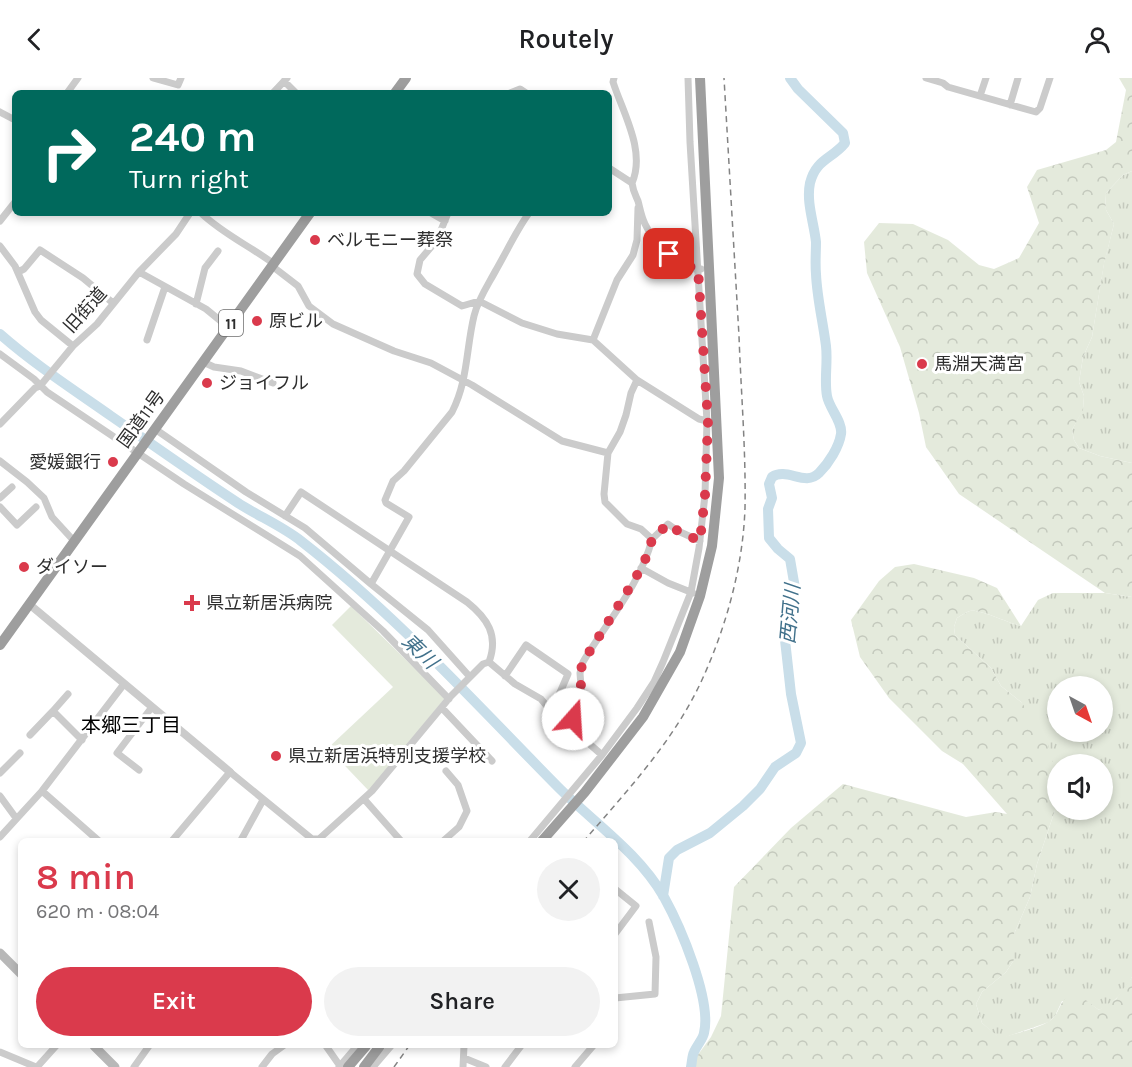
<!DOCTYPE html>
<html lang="en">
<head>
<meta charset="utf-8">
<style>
	:root { --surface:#fff; --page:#f2f2f2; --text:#202124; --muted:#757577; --accent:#da3a4c }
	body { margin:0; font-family:Karla,"Noto Sans JP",sans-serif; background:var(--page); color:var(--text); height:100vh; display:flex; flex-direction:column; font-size:22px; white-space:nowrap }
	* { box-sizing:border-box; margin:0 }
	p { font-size:20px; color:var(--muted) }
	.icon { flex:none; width:33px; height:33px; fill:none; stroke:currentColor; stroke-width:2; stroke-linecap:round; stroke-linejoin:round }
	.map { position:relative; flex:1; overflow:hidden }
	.details { position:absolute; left:18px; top:760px; width:600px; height:210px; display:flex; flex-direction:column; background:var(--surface); border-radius:9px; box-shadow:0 3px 9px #0003 }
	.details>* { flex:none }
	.banner { position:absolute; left:12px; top:12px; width:600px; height:126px; border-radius:9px; box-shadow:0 3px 9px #0003; background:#00695c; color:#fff; overflow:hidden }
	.needle { width:39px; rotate:140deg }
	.tools { position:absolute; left:1047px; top:598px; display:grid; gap:12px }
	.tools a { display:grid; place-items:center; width:66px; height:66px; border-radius:50%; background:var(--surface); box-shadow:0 3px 9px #0003; font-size:30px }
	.pin { position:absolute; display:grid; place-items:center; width:51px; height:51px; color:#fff; margin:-26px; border-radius:12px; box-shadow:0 3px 9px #0006 }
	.me { position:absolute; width:66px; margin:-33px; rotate:19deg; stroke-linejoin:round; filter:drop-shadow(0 0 4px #0008) }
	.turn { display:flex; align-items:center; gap:21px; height:126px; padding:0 18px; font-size:27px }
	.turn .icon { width:78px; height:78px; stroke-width:2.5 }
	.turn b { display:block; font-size:42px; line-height:51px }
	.round { display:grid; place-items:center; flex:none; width:63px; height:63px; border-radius:32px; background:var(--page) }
	.headline { display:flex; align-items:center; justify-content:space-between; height:102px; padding:0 18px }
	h1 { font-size:36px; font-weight:600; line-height:45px; color:var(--accent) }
	.action { display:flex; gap:12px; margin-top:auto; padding:12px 18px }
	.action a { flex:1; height:69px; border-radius:36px; background:var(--accent); color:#fff; font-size:24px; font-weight:600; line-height:69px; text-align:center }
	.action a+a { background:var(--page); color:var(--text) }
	header { display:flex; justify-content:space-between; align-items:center; height:78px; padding:0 18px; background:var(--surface); font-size:27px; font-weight:600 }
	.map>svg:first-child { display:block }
</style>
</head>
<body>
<header><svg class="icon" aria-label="back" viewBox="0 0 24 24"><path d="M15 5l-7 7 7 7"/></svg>Routely<svg class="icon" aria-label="person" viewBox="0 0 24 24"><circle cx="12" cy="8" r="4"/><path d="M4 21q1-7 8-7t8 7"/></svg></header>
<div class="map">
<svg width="1132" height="989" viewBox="0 0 1132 989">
	<defs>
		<pattern id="grass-tufts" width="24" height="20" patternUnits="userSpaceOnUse" patternTransform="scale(1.5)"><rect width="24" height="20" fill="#e4eadc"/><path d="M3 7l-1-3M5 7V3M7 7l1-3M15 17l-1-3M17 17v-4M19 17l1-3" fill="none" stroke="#c4c9bd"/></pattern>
		<pattern id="forest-crowns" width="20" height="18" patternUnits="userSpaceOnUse" patternTransform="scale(1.5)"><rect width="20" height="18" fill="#e4eadc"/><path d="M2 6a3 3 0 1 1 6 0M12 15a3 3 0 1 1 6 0" fill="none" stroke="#c4c9bd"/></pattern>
	</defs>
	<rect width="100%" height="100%" fill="#fff"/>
	<path fill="url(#grass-tufts)" fill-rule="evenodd" d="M1132,93V385L1100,378L1079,370L1074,362L1072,352L1083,331L1084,318L1079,304L1083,279L1092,259L1104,185L1114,146L1106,132L1105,116L1123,97Z
		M1053,515H1105L1132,519V899C1125,912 1114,926 1099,932L1086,923H1062L1055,938L1049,944L1000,961L982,945L976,926L982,914L1006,894L1014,882V856L1030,819L1037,786L1056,729L1057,701L1021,624L1001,608L991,590L955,557L954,549L957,540C960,538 966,534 970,533C980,531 1008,545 1021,548L1038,522ZM1058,609H1102V654H1058ZM1058,687H1102V732H1058Z"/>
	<path fill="url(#forest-crowns)" d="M1119,0H1132V93L1123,97L1105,116L1106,132L1114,146L1104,186L1092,259L1083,279L1079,304L1084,318L1083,332L1072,352L1074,362L1079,370L1100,378L1132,385V519L1105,515L959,416L926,369L919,335L900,269L867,195L864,164L879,145L913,146L948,162L979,187L994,191L1019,180L1039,145L1027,109L1037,92L1106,72L1116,64L1126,12Z
		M914,486L974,500L997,510L1021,548C1008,545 980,531 970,533C966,534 960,538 957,540L954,549L955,557L991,590L1001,608L1021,624L1045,655L1057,701L1056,729L1037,786L1030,819L1014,856V882L1006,894L982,914L976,926L982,945L1000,960C1014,956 1040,950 1051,942C1061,934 1059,921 1072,916L1079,917L1099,932L1116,921L1132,899V989H695L697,978L711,959L721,938L734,809L791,750L843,706L966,739L996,734L1007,736L963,686L942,673L889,620L860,579L851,542L879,503L895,489Z"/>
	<path fill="#e4eadc" d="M351,528L445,620L369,713L328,670L393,609L332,547Z"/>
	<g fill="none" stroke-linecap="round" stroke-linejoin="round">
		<path stroke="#c9dee9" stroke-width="10" d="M0,256C34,286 74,312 111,338C153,367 195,397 238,425C258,438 282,448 301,463C395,536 475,625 558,709C593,744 639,775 664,819C680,848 712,922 704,955C703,961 697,967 694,974C692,978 692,984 691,989
			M663,818L669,780L677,772L710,755L743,728L760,711L775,689L796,675L801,665L791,616L784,553L795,510L790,481L778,471L769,460L768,431L772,420L769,406L772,399C787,389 805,409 819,395C829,385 839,369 841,356C843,344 829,330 827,318C824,302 828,285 826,268C823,244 817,220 816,196C815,185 816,175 816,164C814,145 806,124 810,105C816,81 832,81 845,65L843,55L798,11L790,0"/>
		<path stroke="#cbcbcb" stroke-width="7" d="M153,0L178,7L181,0
			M614,0L613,4C623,35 646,73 632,105
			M926,0L943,5L948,9L1036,34L1040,30L1050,0
			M284,3L296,15
			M67,15L78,0
			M273,15L287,0
			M510,15L520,11L526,15
			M980,18L986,0
			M1010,27L1018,0
			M0,34L15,42
			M609,90L632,105C633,113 635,116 638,123C640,130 641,138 645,146C654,165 678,193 701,191
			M201,135C223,156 250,168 274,186
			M431,135L445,143
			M448,135L437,162L420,182L417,196L425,206L462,228L479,223L522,245L557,256L593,262L637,302L699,341L707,343
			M0,143L15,124
			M0,168L15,188L35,234L41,242L73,268
			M272,188L298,208L309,228L333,246L394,273L431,285L472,307L562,363L608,375
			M18,194L24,191L40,172L83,200L113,225
			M139,194L206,231L228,249
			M196,226L205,190L218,173
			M147,262L165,209
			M593,262L617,202L633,177L637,162L638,130
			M0,276L34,301L47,314L184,406L300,478L383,553L449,621
			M203,284L214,289L241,293L273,305
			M0,346L35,310L40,308L73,268L97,246L139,194L176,156L190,135
			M155,351L246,414L305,450L371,506L428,552L470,599
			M0,383L27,404L44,420L52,439L74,463
			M0,420L12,409
			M0,429L17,447L36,429
			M285,438L301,414L467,524C487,540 499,557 489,584
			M652,461L668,446L678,453L700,463
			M641,490L668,505L693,515
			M371,506L409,439L386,425L385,422L393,403L404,393L452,334C468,303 466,271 474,238C478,221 488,207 496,192C507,173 516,153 529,135
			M505,598L526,567L568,596L552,633
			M442,630L492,683
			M53,633L68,616
			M569,648L582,622L580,595L583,584C606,545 641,506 652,461L641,451L627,446L605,424L604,416L608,375L620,354L626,337L631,315L637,302
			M30,657L53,633L82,662
			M139,692L117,675L152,629
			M0,695L20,675
			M42,713L100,764
			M0,718L16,740
			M364,721L402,764
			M0,759L42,713L124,606
			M171,764L230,694L312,761H319L372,713L451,618L483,586L489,584L515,606L541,621L565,650L569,648L602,677
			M240,764L263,722
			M442,764L459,749L467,733L458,707L446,693
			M529,764L602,677L637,630L654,604L663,584L691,514L699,470L705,417L707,343L690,64L688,0
			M615,811L636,828L615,856
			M615,920L655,916L656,879L649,844
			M326,968L340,988
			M0,974L36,989
			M464,980L486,989
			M37,989L56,968
			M134,989L149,968
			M262,989L272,976L283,968
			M339,989L357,968
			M373,989L391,968
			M463,989L464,968
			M505,989L521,968
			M575,989L593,968"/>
		<path stroke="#cbcbcb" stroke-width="8" d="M29,526L230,694"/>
		<path stroke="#b8b8b8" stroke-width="9" d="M0,875L21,896
			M94,968L115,989"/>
		<path stroke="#9e9e9e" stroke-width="10" d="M395,15L406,0
			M0,567L310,135
			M541,764L585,714L643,639L680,574L700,518L712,468L719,400L700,0
			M348,989L366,968
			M364,989L380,968"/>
		<path stroke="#838383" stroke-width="1.5" stroke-dasharray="6 4.5" stroke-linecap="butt" d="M583,764C626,714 673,664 701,604C726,550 743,489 745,430C746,372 741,315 739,258C734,172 729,86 724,0
			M394,989L409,968"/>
	</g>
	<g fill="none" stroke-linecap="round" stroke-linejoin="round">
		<path stroke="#da3a4c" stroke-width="10" stroke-dasharray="0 18" d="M573,641L582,622L580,595L583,584L635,501L649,474L652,461L668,446L678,453L700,463L705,417L708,343L698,191L681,186L669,176"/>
	</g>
	<g fill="#da3a4c" stroke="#fff" stroke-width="2">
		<circle cx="315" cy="162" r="6"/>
		<circle cx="257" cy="243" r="6"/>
		<circle cx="922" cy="286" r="6"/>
		<circle cx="207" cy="305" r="6"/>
		<circle cx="113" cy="384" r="6"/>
		<circle cx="24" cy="489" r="6"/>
		<path d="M189 516h6v6h6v6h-6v6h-6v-6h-6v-6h6z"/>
		<circle cx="276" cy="678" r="6"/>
	</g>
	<g text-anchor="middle" stroke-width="6" stroke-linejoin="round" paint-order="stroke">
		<rect fill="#fff" stroke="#6d6d6d" stroke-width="1.5" x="219" y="232" width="24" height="26" rx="4.5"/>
		<g font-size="16" font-weight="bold" fill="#2e2e2e">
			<text x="231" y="251">11</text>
		</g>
		<g font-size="18" fill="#2e2e2e" stroke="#fff" text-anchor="start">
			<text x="327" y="168">ベルモニー葬祭</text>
			<text x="269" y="249">原ビル</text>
			<text x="934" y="292">馬淵天満宮</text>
			<text x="219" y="311">ジョイフル</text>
			<text x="101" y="390" text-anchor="end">愛媛銀行</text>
			<text x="36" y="495">ダイソー</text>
			<text x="206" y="531">県立新居浜病院</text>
			<text x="288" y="684">県立新居浜特別支援学校</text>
		</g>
		<g font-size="18" fill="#2e2e2e" stroke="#fff">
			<text transform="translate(85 232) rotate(-48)" y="6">旧街道</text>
			<text transform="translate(141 341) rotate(-54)" y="6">国道11号</text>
		</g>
		<g font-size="20" font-style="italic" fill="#41718b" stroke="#fff">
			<text transform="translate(790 536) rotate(-85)" y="7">西河川</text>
			<text transform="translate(420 573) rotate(44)" y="7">東川</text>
		</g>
		<g font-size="20" fill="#000" stroke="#fff">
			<text x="131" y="654">本郷三丁目</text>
		</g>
	</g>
</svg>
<div class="tools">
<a><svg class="needle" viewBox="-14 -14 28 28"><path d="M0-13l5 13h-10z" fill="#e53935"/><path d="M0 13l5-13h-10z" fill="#757577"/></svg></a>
<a><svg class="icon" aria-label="sound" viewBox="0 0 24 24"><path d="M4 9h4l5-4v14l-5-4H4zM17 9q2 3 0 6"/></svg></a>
</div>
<div class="pin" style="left:669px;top:176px;background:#d93025"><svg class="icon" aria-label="arrive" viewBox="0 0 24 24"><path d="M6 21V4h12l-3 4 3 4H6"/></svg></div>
<svg class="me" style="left:573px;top:641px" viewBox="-20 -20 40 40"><circle r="19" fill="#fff"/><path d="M0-13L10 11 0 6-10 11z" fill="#da3a4c"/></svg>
<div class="banner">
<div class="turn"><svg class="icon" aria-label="right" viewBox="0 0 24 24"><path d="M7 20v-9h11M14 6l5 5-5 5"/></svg><div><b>240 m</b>Turn right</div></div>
</div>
<section class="details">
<div class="headline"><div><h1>8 min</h1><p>620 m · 08:04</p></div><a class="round"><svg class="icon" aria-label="close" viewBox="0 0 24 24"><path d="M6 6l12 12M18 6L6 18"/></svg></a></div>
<div class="action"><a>Exit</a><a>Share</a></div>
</section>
</div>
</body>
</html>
